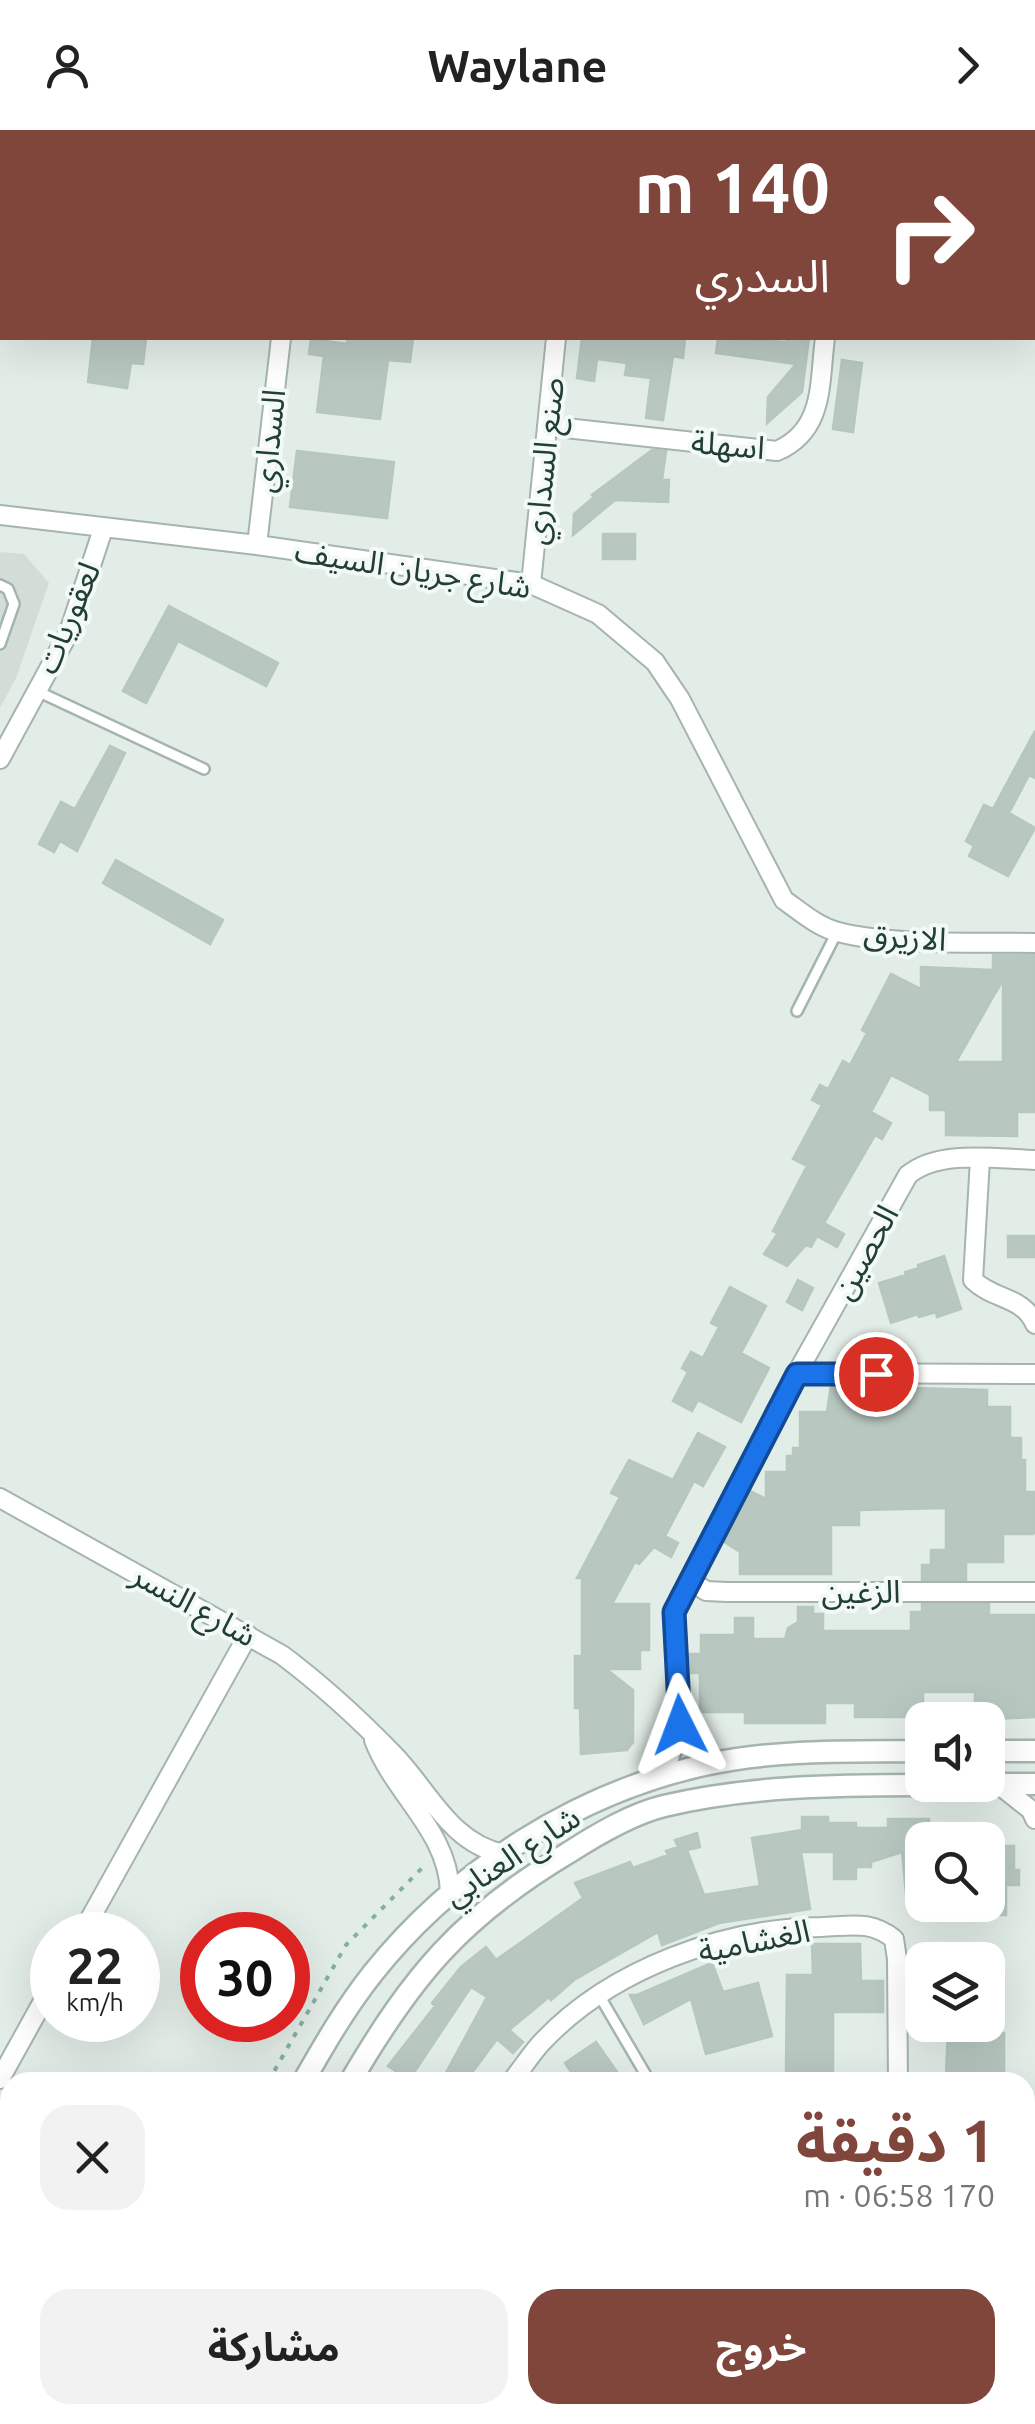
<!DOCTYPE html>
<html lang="ar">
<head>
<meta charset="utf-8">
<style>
	:root { --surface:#fff; --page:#f2f2f2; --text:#222; --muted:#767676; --accent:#80453b }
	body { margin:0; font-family:Ubuntu,"Noto Sans Arabic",sans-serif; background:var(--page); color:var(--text); direction:rtl; height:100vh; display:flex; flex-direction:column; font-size:38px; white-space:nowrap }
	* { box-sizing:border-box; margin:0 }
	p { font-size:32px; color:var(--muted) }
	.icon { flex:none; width:55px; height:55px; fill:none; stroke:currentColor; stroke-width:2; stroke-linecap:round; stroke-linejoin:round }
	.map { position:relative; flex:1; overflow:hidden; direction:ltr }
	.drawer { position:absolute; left:0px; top:1942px; width:1035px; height:352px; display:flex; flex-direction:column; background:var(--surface); border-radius:30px 30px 0 0; box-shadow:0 10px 40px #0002; direction:rtl }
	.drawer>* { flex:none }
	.hud { position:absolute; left:0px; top:0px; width:1035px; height:210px; box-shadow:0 10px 40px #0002; direction:rtl; background:#80453b; color:#fff; overflow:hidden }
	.buttons { position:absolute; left:905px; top:1572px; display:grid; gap:20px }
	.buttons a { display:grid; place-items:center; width:100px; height:100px; border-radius:20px; background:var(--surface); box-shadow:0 10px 40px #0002; font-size:50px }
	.speed { position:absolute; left:30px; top:1782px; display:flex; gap:20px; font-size:50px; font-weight:700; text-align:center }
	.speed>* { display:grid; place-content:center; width:130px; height:130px; border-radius:50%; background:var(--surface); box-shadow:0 10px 40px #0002; line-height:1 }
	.speed small { font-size:25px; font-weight:400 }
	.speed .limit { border:15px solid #d22; background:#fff; color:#111 }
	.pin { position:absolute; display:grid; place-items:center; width:85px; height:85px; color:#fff; margin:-42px; border:5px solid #fff; border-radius:50%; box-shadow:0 2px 10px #0007 }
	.me { position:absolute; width:110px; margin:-55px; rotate:357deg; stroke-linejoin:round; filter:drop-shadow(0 0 8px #0008) }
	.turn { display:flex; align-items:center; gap:35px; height:210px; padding:0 40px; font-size:45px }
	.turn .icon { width:130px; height:130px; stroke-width:2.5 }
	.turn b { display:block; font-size:70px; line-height:85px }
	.round { display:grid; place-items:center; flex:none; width:105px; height:105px; border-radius:30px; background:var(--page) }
	.summary { display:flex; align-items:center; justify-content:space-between; height:170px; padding:0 40px }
	h1 { font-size:60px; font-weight:700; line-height:75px; color:var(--accent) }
	.primary-button { display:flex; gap:20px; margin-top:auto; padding:20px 40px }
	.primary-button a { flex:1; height:115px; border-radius:30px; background:var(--accent); color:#fff; font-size:40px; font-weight:700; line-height:115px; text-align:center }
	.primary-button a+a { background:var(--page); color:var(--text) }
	header { display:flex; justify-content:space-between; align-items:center; height:130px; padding:0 40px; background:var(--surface); font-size:45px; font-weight:700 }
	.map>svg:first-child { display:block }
</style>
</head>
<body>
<header><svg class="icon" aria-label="forward" viewBox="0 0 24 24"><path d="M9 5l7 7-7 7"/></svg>Waylane<svg class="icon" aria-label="person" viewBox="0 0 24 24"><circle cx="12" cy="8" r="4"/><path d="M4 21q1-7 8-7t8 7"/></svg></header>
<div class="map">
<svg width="1035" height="2294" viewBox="0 0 1035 2294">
	<rect width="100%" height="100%" fill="#e3ede7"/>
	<path fill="#d1ddd6" d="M0,422L24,424L49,453L16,548L0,578Z"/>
	<path fill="#b8c8c0" stroke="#b5c7be" stroke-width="2.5" fill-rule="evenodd" d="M93,208H146L143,234L131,233L127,258L88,252Z
		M348,208H413L410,232L388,230L380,289L317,282L324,226L309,224L311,209L347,214Z
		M582,208H685L683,228L673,226L663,290L646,288L651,248L625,245L627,233L597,229L594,251L577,248Z
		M718,208L787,212V208H809L802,262L767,293L768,267L796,234L716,223Z
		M842,230L862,233L853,302L833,299Z
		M652,320L666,321L662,350H669L668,372L615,370L573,405L574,384L594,367L592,365Z
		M297,321L394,332L387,388L290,377Z
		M603,404H635V429H603Z
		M169,476L278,533L266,556L178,511L146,573L123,561Z
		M1035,601V648L1029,645L1009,683L1035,698L1008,746L969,726L974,716L966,711L984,675L993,679Z
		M110,616L125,623L77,721L60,711L54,722L39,714L61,672L75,679Z
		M116,730L223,790L210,814L103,753Z
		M993,825H1035V982H1017V1006L946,1005V980H930V965L891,945L871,982L891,993L882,1009L875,1005L824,1093L844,1104L837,1117L817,1106L811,1117L806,1115L787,1136L764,1124L778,1103L773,1101L807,1036L793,1029L822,975L812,970L820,955L828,959L843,931L850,935L867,903L862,900L891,844L921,859V837L993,840ZM1003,850V932H956L993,867Z
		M1008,1106H1035V1127H1008Z
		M944,1126L961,1179L937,1187L936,1182L919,1187L918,1184L891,1193L879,1153L906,1145L905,1142L919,1138L918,1135Z
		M798,1150L813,1158L802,1180L787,1172Z
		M730,1157L766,1176L741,1223L769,1238L741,1292L698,1270L692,1281L673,1271L688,1242L682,1238L691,1222L703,1228L719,1197L711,1193Z
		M831,1256L987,1260V1277H1010V1308H1021V1330H1025V1362H1035V1402L1033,1404H1003V1432H966V1450H922V1435H931V1420H946V1378L859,1380V1395H831V1444H740V1422L723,1411L750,1361L766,1369V1342H787V1326H793V1318H800V1282H827Z
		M698,1303L725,1317L703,1356L694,1351L665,1406L678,1413L671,1427L654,1417L639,1434L635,1432L612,1474H649V1520H640V1539H606L633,1560V1612L627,1620L581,1624L580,1578H575V1526H582V1448H577L620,1367L611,1363L629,1330L673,1350Z
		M922,1474H989V1485H1035V1587L975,1590V1562H923V1580H907V1587H855V1573H825V1593H745V1582H700V1543H691L690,1524H701V1505H735V1488H753V1509H785L788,1498L798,1492V1477H813V1484H823V1501H911V1482H922Z
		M802,1687H828V1693H856V1698H888V1689H929V1694H978V1710H922V1763H906L902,1722L871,1732V1737H856V1749H834V1722H801L810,1779L719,1793L662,1815L658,1802L574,1850L551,1870L549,1867L509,1900L523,1912L513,1923L497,1909L465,1952H441L487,1867L471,1857L409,1950L388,1936L435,1876L432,1873L461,1837L486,1817L496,1830L583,1768L575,1753L630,1732L633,1738L668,1725L666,1721L678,1717L675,1710L697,1703L700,1717L687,1720L704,1765L760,1756L752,1708L802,1700Z
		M988,1716H1014V1740H1019V1755H1006V1785H988Z
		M812,1814H860L861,1851H883V1882H833V1941H786L787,1845H813Z
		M712,1833L723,1862L758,1853L772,1906L706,1924L691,1869L644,1894L630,1865H637Z
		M948,1900L1004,1903V1948L946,1946Z
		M596,1912L624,1952H578L565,1933Z"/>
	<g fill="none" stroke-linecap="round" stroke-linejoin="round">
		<defs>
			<path id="service" d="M0,455L8,459L14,474L0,514
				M37,561L204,639
				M797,881L837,802
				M599,1865L650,1952"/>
			<path id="minor" d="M304,2V0
				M577,2V0
				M852,2V0
				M0,101H2
				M547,296L777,321C825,300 819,253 825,208
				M0,385L257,415L531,454L598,484L655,532L680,569L784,770C801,782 818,797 838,802C892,816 978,812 1035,813
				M257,415L281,208
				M531,454L556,208
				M0,629L69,502L103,399
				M980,1029L973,1150C993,1170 1023,1166 1035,1194
				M797,1243L1035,1244
				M0,1368L282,1525C322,1555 358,1588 392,1623C428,1659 450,1714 504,1724
				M690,1450L706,1461L727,1462H1035
				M681,1595L695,1618L713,1633
				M374,1610C395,1665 448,1701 450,1762
				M663,1645L681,1595L675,1483L680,1467L797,1243L908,1045C939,1019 997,1029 1035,1030
				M998,1654L1031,1680L1035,1689
				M81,1805L248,1505
				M0,1949L52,1855
				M511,1952C522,1939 532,1922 544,1910C612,1839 724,1798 821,1797C851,1796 870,1790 894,1809L897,1829L898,1952
				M896,2285V2294
				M311,2294L317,2285
				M1035,2294V1982"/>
			<path id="tertiary" d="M988,1621H1035
				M988,1654H1035
				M303,1952C324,1915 346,1877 373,1843C455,1740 580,1661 709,1634C779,1619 852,1622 922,1621
				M350,1952C412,1846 461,1787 568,1723C596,1705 631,1684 664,1676C748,1656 836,1655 922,1655
				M110,2294L115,2285
				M157,2294L162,2285"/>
		</defs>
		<use href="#service" stroke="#a5b5ae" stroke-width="14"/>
		<use href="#minor" stroke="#a5b5ae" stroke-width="22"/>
		<use href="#tertiary" stroke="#a5b5ae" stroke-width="25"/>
		<path stroke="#83b19e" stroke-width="4" stroke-dasharray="5 8" stroke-linecap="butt" d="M268,1952L346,1815L427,1733
			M71,2294L76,2285"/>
		<use href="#service" stroke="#fff" stroke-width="9"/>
		<use href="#minor" stroke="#fff" stroke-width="18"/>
		<use href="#tertiary" stroke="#fff" stroke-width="20"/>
	</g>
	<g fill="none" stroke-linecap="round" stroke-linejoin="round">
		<defs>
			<path id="route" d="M680,1595L674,1482L797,1244H876"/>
		</defs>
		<use href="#route" stroke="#114b97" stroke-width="25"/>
		<use href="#route" stroke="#1a73e8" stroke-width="18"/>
	</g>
	<g text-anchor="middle" stroke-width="8" stroke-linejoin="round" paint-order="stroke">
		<g font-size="32" fill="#223f34" stroke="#f3f9f6">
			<text transform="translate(269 311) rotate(-84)" y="11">السداري</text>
			<text transform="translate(728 315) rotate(5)" y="11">اسهلة</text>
			<text transform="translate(544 331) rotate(-84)" y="11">صنع السداري</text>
			<text transform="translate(413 439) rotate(9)" y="11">شارع جريان السيف</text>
			<text transform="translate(68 488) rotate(-67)" y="11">لعقوريات</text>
			<text transform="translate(905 807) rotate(4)" y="11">الازيرق</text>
			<text transform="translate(865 1122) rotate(-61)" y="11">الحصين</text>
			<text x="861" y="1473">الزغين</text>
			<text transform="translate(194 1475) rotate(29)" y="11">شارع النسر</text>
			<text transform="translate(512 1726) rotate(-33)" y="11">شارع العنابي</text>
			<text transform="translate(754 1811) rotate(-11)" y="11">الغشامية</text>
		</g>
	</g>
</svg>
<div class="buttons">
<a><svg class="icon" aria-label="sound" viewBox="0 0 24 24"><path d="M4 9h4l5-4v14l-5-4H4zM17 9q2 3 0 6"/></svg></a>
<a><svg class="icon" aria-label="search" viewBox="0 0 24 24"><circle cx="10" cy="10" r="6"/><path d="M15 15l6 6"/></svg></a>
<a><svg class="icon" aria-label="layers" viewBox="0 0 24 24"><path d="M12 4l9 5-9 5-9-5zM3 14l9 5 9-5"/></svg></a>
</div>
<div class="speed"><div>22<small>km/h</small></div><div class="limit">30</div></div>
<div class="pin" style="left:876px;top:1244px;background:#d93025"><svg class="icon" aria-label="arrive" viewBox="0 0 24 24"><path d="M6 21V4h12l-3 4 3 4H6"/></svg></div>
<svg class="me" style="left:680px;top:1595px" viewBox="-20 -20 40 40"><path d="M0-17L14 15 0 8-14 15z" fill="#1a73e8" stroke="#fff" stroke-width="4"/></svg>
<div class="hud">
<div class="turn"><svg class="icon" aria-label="right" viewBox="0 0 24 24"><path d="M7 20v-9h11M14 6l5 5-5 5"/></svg><div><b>140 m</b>السدري</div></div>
</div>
<section class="drawer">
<div class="summary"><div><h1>1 دقيقة</h1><p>170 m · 06:58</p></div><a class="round"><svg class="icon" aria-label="close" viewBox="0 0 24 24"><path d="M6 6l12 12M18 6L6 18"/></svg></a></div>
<div class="primary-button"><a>خروج</a><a>مشاركة</a></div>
</section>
</div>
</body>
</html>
